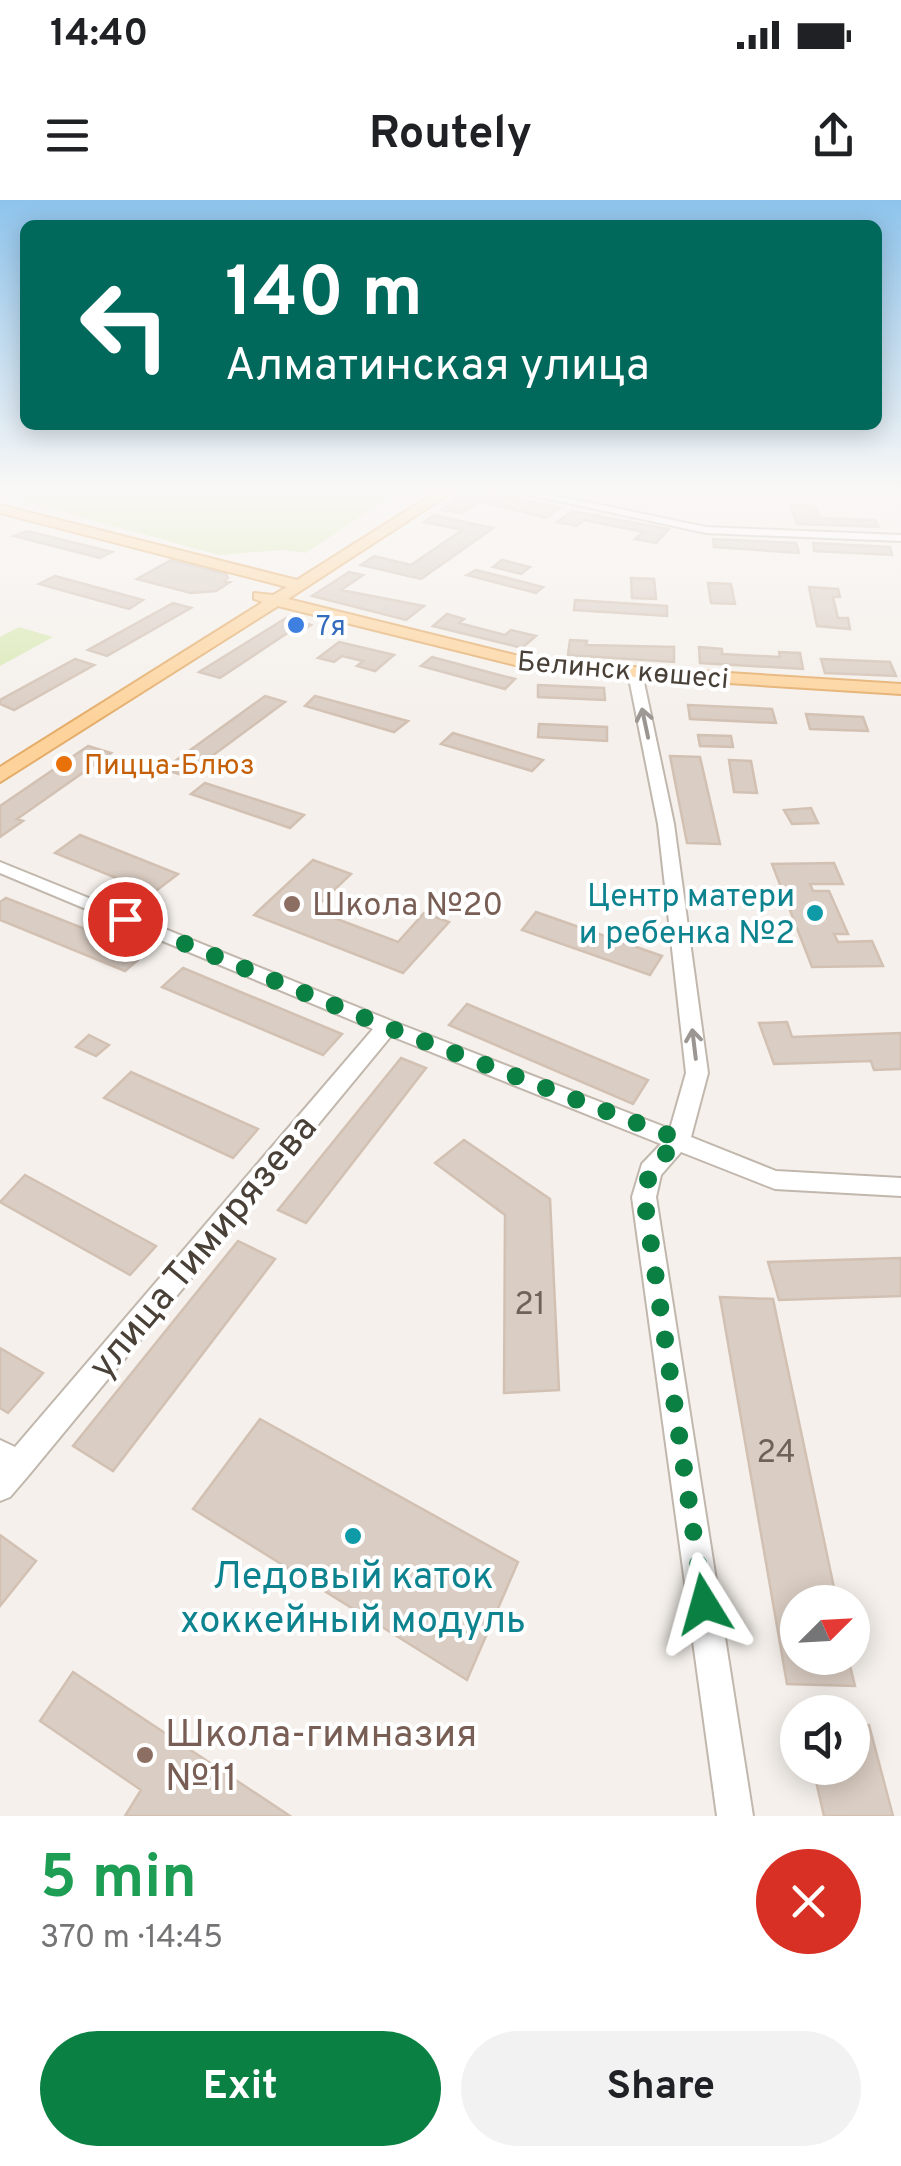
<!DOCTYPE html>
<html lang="en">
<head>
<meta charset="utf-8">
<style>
	:root { --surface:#fff; --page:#f2f2f2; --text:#202124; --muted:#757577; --accent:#0b8043 }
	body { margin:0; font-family:Overpass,sans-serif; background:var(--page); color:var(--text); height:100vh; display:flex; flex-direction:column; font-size:38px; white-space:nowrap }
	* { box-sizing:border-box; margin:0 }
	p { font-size:32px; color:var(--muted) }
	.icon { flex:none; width:55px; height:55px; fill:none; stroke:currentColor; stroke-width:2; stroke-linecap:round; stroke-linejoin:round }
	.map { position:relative; height:1616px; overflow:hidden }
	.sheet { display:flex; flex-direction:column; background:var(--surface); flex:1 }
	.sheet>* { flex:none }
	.top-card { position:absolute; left:20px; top:20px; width:862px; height:210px; border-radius:15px; box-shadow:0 5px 25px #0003; background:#00695c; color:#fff; overflow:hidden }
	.needle { width:65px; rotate:66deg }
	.controls { position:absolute; left:780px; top:1385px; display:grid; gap:20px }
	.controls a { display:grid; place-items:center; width:90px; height:90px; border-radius:50%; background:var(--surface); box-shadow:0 5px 25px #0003; font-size:50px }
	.pin { position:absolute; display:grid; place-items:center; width:85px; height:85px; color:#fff; margin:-42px; border:5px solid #fff; border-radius:50%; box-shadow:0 2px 10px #0007 }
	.me { position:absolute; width:110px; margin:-55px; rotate:352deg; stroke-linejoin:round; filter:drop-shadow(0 0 8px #0008) }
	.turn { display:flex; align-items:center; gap:35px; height:210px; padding:0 40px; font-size:45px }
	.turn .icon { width:130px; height:130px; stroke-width:2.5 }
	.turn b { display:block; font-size:70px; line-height:85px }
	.round { display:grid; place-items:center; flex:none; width:105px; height:105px; border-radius:52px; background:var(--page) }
	.headline { display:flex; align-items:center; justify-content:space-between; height:170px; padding:0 40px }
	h1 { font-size:60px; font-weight:700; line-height:75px; color:#1e9e55 }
	.cta { display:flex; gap:20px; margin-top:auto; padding:20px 40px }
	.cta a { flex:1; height:115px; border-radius:60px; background:var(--accent); color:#fff; font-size:40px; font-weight:700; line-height:115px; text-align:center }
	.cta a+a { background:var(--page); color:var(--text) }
	.status { display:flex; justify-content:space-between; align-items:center; height:70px; padding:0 50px; background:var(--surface); direction:ltr }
	.status svg { height:28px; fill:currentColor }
	header { display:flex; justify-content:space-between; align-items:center; height:130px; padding:0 40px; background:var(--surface); font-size:45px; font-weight:700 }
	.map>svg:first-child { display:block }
</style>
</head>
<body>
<div class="status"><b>14:40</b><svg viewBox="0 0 49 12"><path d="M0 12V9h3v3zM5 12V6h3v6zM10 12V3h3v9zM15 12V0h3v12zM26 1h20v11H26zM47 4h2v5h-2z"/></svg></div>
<header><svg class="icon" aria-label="menu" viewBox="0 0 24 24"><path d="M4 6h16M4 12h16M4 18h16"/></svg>Routely<svg class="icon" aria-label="share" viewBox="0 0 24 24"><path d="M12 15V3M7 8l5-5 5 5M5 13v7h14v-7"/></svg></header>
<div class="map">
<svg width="901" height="1616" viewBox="0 0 901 1616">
	<rect width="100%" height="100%" fill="#f5f0eb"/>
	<path fill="#d9e9b4" d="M7,292H397L306,353L283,350L219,355L4,296Z
		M19,427L53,437L0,466V437Z"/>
	<path fill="#dacdc3" stroke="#d2c1b3" stroke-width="2.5" d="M467,292H484L560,307L547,318L479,301L462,313L442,310Z
		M790,305L815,306L820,318L875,320L879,327L797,324Z
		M572,311L669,329L656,343L635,339L643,332L584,320L577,326L557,322Z
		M434,315L493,328L421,379L361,365L374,356L411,365L462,330L424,322Z
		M27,331L112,352L100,358L14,336Z
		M713,339L796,343L799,353L714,347Z
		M813,343L890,347L892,355L814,351Z
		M171,360L226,374L228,378L224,381L230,382L216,391L191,393L137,379Z
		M502,360L530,367L521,374L493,367Z
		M476,370L543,387L536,393L467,375Z
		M349,372L363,375L341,390L424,406L406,420L312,396Z
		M55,376L143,400L129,409L39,384Z
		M631,378L654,379L656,399L632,398Z
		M708,383L731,384L735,404L711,403Z
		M809,387L838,389L840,397H833L838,418H848L850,429L817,426Z
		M575,400L667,406V416L574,410Z
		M173,403L191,408L107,456L88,450Z
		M447,414L464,419L459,423L505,435L511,430L536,436L522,448L433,426Z
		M286,418L311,425L298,434L289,432L220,478L199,472Z
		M570,440L587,441L586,445L674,447V462L568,455Z
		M339,442L394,455L375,471L357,466L363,461L342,456L334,462L318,458Z
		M699,447L722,449V454L780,457L779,452L800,453L803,469L700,463Z
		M432,457L515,479L505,489L421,466Z
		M75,459L94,465L14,510L0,504V500Z
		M821,459L890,462L896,476L825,473Z
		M538,485L604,488L605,500L538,497Z
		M265,496L285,502L185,576L164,569Z
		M315,496L408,521L394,532L305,506Z
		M688,505L772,509L776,523L690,519Z
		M806,514L863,517L868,531L810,529Z
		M539,524L607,527V541L538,537Z
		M453,533L543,560L532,571L441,544Z
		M698,535L731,536L733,547L700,546Z
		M88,546L111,553L17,619L23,621L0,637V606Z
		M670,556L700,557L720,644L687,643Z
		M729,560L751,561L757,593L734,592Z
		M205,583L304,615L290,628L191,594Z
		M811,608L818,623L792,624L784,610Z
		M80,635L178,674L153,693L55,653Z
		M313,660L351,674L313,710L398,742L424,713L449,722L403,773L254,715Z
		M834,663L843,684H810L813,691H829L848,734H834L838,742L872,741L883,766L812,767L772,664Z
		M6,698L146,753L125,771L0,720V702Z
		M536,712L662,756L650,775L522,730Z
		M183,768L342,834L323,855L162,787Z
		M467,804L648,880L633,904L449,825Z
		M787,822L792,837L901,833V869L874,870L871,861L774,864L759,823Z
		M89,835L109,845L96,856L76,847Z
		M401,858L426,868L306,1023L278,1010Z
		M131,872L258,929L233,958L104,898Z
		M464,940L550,999L559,1190L504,1193L505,1015L435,963Z
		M25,975L156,1046L130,1075L0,1002Z
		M238,1041L275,1059L113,1271L73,1246Z
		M901,1058V1096L779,1100L768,1062Z
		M720,1097L773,1099L837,1402H798V1458H848L855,1486L787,1484Z
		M0,1148L43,1173L8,1213L0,1208Z
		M260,1219L518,1362L467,1480L193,1309Z
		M0,1335L36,1361L0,1406Z
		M73,1472L290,1616H125L141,1590L40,1521Z
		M869,1525L893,1616H824L813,1568H852V1526Z"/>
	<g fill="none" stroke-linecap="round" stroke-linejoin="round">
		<defs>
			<path id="minor" d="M516,292H539L706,327L901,335V341L706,333Z
				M635,469L642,473L674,624L708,873L691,937L776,971L901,978V996L775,989L681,952L661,975L656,997L753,1616H717L632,997L642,964L661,944L391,836L28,1276L10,1297L0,1301V1240L15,1247L373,829L0,673V662L394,822L670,929L686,873L658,624L628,473Z"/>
			<path id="major" d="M436,292H452L288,399L539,461L901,484V494L539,471L278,406L0,582V567L263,402L254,399V393L273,395L287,387L0,313V305L297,380Z"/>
		</defs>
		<use href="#minor" stroke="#c1b7ad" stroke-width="4"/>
		<use href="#major" stroke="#e4ad6a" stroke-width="4"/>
		<use href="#minor" fill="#fff" fill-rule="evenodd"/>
		<use href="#major" fill="#fdd39b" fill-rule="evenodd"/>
	</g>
	<defs><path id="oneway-shaft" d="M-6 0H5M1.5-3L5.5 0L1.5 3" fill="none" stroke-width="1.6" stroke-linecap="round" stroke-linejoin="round" transform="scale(2.5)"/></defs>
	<g stroke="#9b9692">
		<use href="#oneway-shaft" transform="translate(645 523) rotate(-102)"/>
		<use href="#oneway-shaft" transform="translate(694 844) rotate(-97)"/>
	</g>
	<linearGradient id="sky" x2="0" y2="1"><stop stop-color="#8ec4ec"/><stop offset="0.56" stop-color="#faf8f6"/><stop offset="1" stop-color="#faf8f6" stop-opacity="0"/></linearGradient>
	<rect width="901" height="519" fill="url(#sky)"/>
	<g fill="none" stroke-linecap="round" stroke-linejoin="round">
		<path stroke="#0b8043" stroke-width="18" stroke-dasharray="0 32.4" d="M125,719L387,827L679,939L650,971L644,997L704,1404"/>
	</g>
	<circle fill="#3f7fe0" stroke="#fff" stroke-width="4" cx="296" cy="425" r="10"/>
	<circle fill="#e8710a" stroke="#fff" stroke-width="4" cx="64" cy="564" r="10"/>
	<g fill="#8d6e63" stroke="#fff" stroke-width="4">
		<circle cx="292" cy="704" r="10"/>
		<circle cx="145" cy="1555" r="10"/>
	</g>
	<g fill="#0f9aa8" stroke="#fff" stroke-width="4">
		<circle cx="815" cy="713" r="10"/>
		<circle cx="353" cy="1336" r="10"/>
	</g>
	<g text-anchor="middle" stroke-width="8" stroke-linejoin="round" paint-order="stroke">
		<g font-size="28" fill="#366cbe" stroke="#fff" text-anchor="start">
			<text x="316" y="435">7я</text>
		</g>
		<g font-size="28" fill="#494038" stroke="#fff">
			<text transform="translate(623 469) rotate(5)" y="10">Белинск көшесі</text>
		</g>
		<g font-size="28" fill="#c56008" stroke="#fff" text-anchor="start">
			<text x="84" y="574">Пицца-Блюз</text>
		</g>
		<g font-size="32" fill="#0d838f" stroke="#fff" text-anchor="end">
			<text x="795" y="706">Центр матери<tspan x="795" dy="37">и ребенка №2</tspan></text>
		</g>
		<g font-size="32" fill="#785e54" stroke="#fff" text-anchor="start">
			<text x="312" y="715">Школа №20</text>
		</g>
		<g font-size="32" fill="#6d635b">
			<text x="530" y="1114">21</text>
			<text x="776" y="1262">24</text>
		</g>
		<g font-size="38" fill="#494038" stroke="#fff">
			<text transform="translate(202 1046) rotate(-50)" y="13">улица Тимирязева</text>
		</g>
		<g font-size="38" fill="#0d838f" stroke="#fff">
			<text x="353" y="1388">Ледовый каток<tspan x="353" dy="44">хоккейный модуль</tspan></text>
		</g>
		<g font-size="38" fill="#785e54" stroke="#fff" text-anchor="start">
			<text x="165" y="1546">Школа-гимназия<tspan x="165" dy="44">№11</tspan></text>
		</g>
	</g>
</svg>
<div class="controls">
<a><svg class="needle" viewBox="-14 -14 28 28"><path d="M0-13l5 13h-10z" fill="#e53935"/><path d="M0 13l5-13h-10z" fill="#757577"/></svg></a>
<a><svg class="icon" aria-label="sound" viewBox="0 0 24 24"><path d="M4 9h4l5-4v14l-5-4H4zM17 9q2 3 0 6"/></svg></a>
</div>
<div class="pin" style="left:125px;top:719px;background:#d93025"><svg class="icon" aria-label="arrive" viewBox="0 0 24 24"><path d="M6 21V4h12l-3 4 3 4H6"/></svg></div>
<svg class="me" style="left:704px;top:1404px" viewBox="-20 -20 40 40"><path d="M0-17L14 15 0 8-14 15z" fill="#0b8043" stroke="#fff" stroke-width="4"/></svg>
<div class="top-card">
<div class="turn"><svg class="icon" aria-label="left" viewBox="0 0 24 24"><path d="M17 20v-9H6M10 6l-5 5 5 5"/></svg><div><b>140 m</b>Алматинская улица</div></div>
</div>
</div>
<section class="sheet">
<div class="headline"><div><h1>5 min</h1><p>370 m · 14:45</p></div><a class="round" style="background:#d93025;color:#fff"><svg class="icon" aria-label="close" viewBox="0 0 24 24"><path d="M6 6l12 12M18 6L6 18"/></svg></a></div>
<div class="cta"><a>Exit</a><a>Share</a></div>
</section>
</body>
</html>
